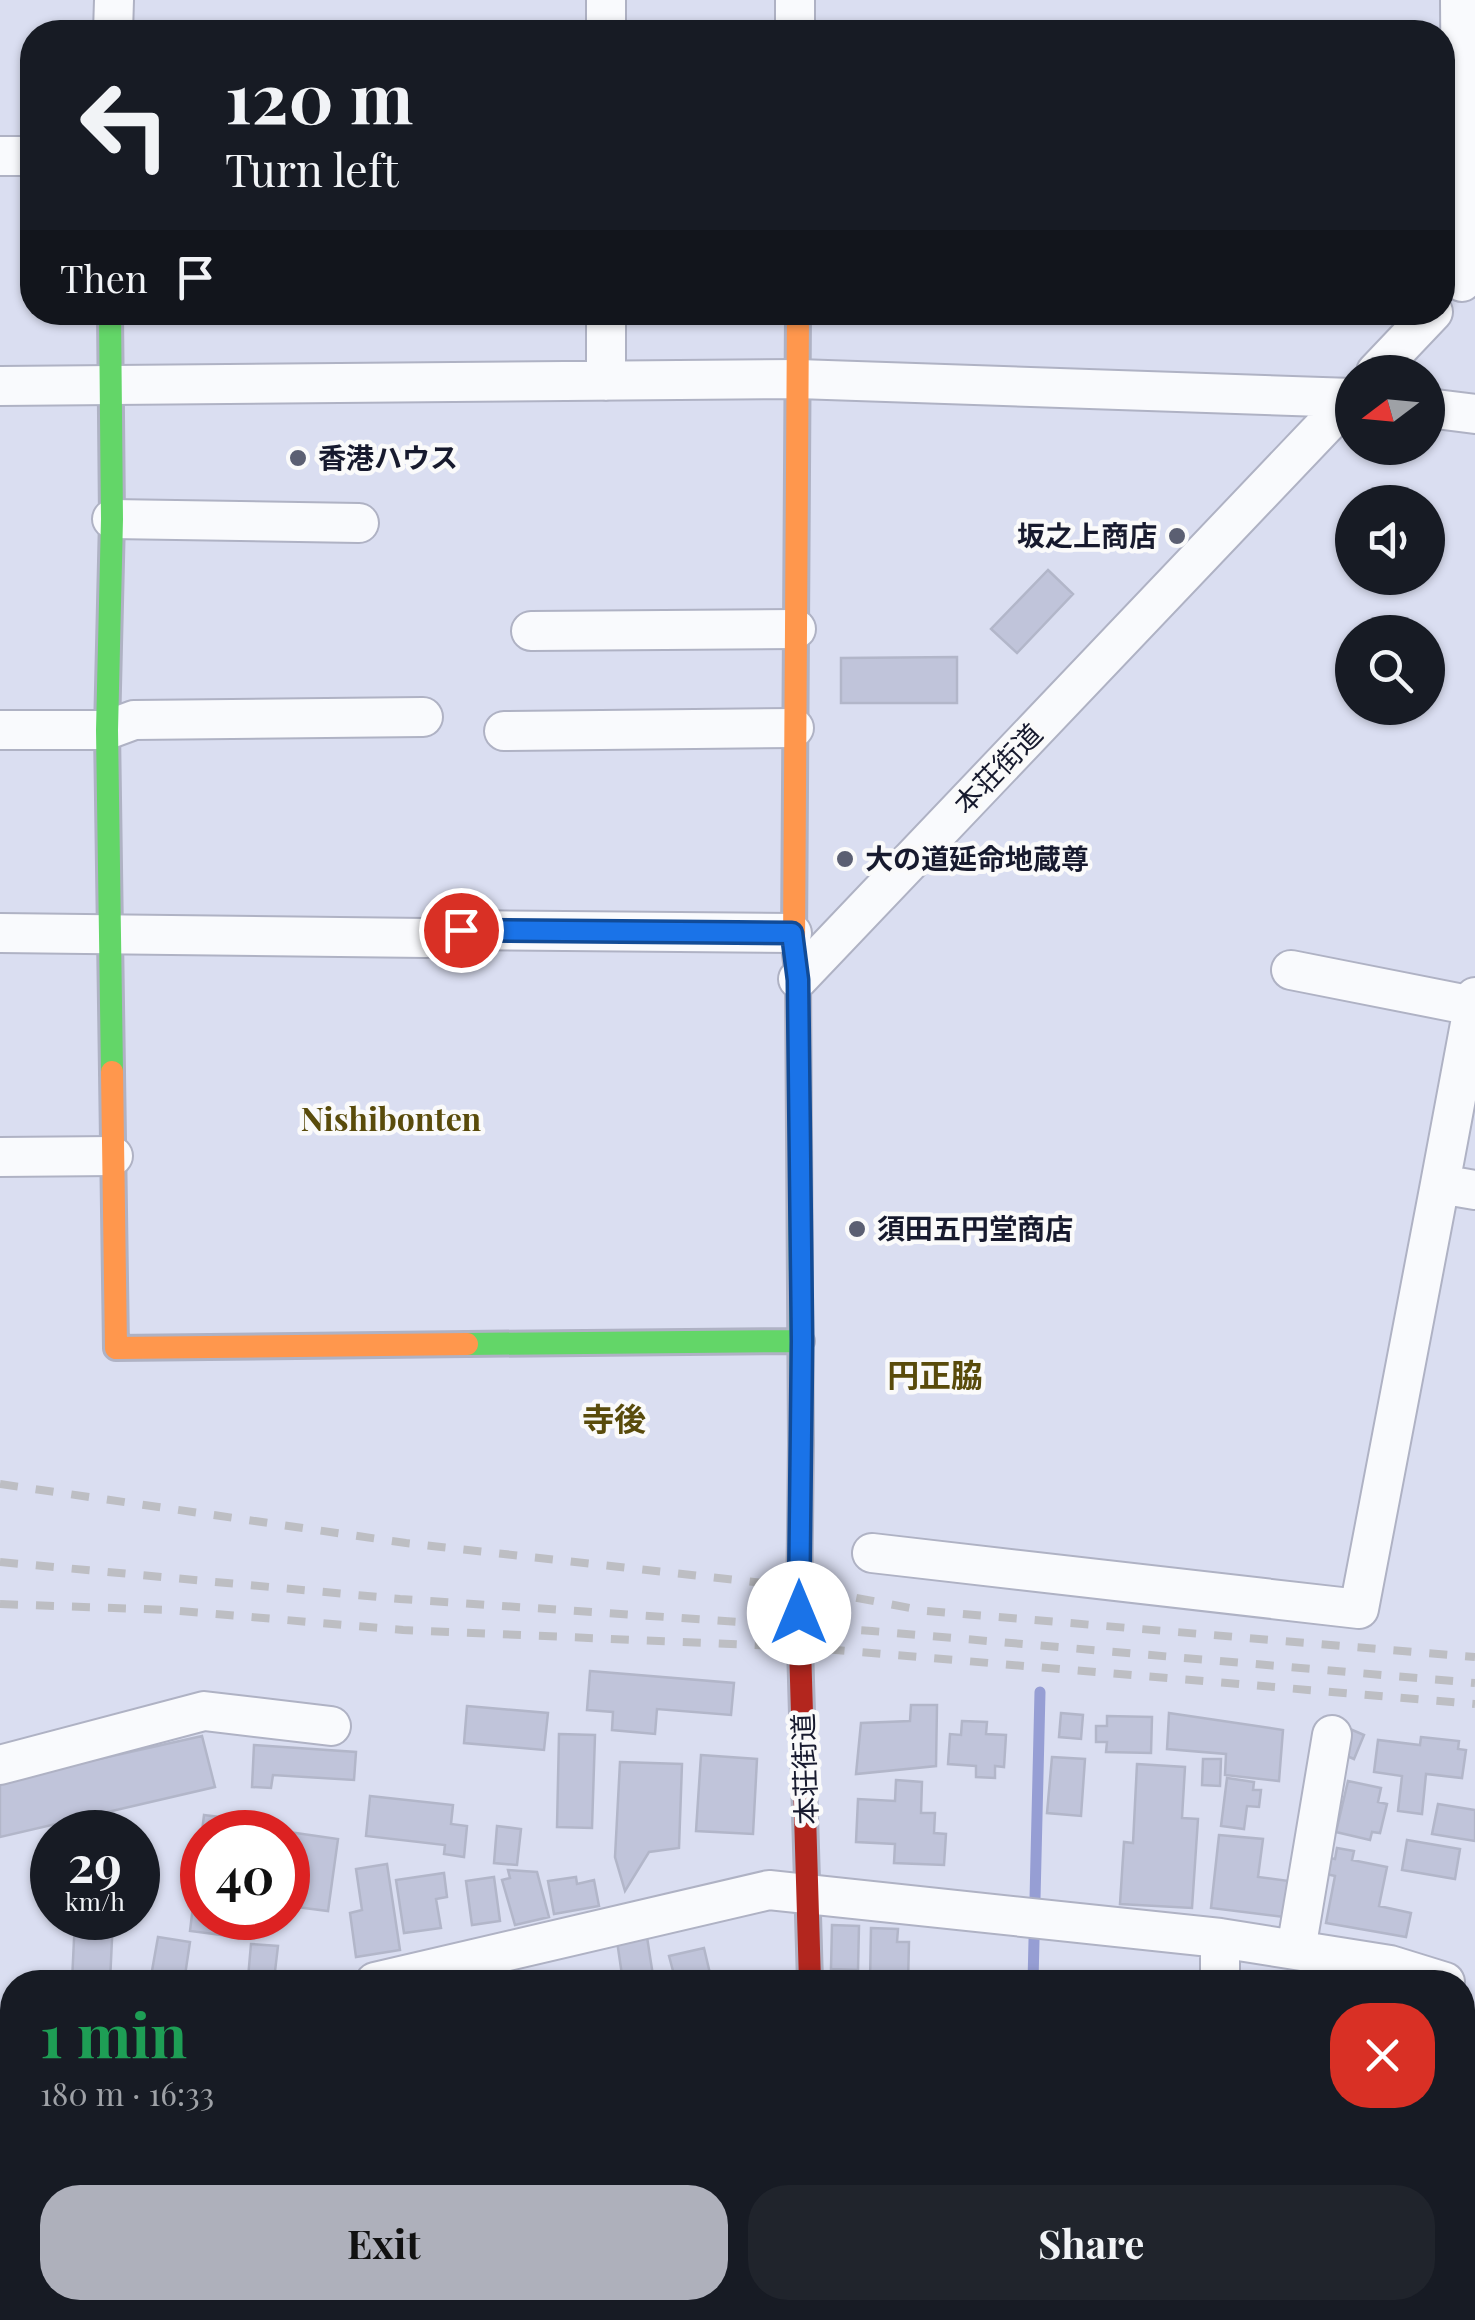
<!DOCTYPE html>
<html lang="en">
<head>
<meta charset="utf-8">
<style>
	:root { --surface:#171b24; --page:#20242c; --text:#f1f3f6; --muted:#9ea1a6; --accent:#aeb0bb }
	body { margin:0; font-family:"Playfair Display","Noto Sans JP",serif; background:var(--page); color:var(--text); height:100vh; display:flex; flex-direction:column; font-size:38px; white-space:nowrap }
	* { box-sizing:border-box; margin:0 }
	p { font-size:32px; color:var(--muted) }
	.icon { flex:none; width:55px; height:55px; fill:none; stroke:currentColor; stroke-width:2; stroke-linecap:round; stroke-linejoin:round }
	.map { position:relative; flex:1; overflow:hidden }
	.sheet { position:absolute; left:0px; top:1970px; width:1475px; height:350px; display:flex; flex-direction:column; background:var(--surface); border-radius:40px 40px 0 0; box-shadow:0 2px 8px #0004 }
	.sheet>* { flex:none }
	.hud { position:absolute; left:20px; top:20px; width:1435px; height:305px; border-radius:40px; box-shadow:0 2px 8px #0004; background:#171b24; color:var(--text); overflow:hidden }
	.needle { width:65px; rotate:254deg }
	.buttons { position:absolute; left:1335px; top:355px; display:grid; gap:20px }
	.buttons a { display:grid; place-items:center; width:110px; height:110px; border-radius:50%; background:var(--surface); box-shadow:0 2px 8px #0004; font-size:50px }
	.speed { position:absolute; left:30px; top:1810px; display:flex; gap:20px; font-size:50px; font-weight:700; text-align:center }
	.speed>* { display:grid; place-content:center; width:130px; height:130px; border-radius:50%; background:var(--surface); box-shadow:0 2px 8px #0004; line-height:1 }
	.speed small { font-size:25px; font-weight:400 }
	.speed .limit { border:15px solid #d22; background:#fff; color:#111 }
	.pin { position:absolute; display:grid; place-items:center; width:85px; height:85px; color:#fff; margin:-42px; border:5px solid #fff; border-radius:50%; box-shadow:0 2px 10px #0007 }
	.me { position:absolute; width:110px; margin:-55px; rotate:0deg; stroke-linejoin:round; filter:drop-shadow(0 0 8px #0008) }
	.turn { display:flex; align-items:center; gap:35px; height:210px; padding:0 40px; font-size:45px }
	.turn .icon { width:130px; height:130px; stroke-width:2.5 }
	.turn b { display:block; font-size:70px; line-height:85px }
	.then { display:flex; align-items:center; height:95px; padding:0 40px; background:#0003; gap:20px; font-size:38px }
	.round { display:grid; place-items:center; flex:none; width:105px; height:105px; border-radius:40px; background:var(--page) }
	.headline { display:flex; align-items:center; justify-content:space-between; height:170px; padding:0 40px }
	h1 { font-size:60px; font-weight:700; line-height:75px; color:#1e9e55 }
	.action { display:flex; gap:20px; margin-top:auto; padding:20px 40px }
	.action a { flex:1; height:115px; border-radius:40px; background:var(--accent); color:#111; font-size:40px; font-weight:700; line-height:115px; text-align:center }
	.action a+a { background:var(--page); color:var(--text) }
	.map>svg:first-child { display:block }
</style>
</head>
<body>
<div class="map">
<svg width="1475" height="2320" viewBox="0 0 1475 2320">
	<rect width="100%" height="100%" fill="#dadef1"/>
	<path fill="#e8c4c2" d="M12,2260V2308H62L65,2320H11L8,2262Z"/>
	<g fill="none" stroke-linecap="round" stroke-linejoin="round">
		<path stroke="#969ed4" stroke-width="11" d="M1033,1982L1040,1692
			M1031,2309V2308"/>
	</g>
	<path fill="#c0c4da" stroke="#b2b6c9" stroke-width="2.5" d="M1048,570L1073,594L1017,653L991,629Z
		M957,657V703H841V658Z
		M590,1671L734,1683L731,1715L657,1709L655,1734L612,1730L613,1712L587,1710Z
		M911,1705H937L936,1766L856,1774L861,1723L910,1721Z
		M467,1706L548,1713L544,1750L464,1743Z
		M1061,1713L1083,1715L1081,1739L1059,1737Z
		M1169,1713L1283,1730L1279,1781L1225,1775L1226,1754L1167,1749Z
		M1107,1716L1152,1717L1151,1753L1106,1752L1107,1742H1096V1726H1107Z
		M962,1721L987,1722L986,1734L1006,1735L1004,1767L995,1766V1778L976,1777V1766L948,1764L950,1734L961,1735Z
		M1350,1729L1364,1735L1354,1759L1340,1753Z
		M559,1734L595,1735L592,1828L557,1827Z
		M202,1736L215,1787L0,1837V1781Z
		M1421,1737L1459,1741L1458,1749L1466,1750L1462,1778L1426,1774L1422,1814L1398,1811L1402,1776L1374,1772L1378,1740L1420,1745Z
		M254,1745L356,1752L354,1780L273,1775L271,1788L252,1787Z
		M701,1755L757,1759L753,1834L696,1831Z
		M1052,1757L1085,1759L1081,1816L1047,1813Z
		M1203,1759H1221L1220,1786L1202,1785Z
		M620,1762L682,1764L679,1848L649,1852L625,1891L615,1857Z
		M1137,1764L1185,1767L1182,1818L1198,1819L1192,1908L1120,1904L1124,1842L1133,1843Z
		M1227,1778L1254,1782L1253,1790H1261L1259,1807L1247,1806L1244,1829L1221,1826Z
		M896,1780L922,1782L921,1813H935L934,1833L946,1834L944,1865L894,1863L895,1844L856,1842L858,1799L895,1801Z
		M1348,1781L1381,1788L1378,1802L1387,1804L1380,1833L1372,1832L1370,1840L1336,1832Z
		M370,1796L453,1805L451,1824L467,1826L464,1857L444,1854L445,1845L366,1836Z
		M1438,1804L1475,1810V1841L1432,1834Z
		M204,1815L260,1822L258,1832H202V1918H232L230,1936L190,1931Z
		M497,1826L521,1829L517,1865L494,1863Z
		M275,1830L338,1839L328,1911L288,1906V1832Z
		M1219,1835L1263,1839L1258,1877L1289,1881L1285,1917L1211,1908Z
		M1407,1840L1460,1849L1455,1879L1402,1870Z
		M1337,1848L1354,1851L1352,1860L1387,1867L1379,1906L1411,1913L1406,1937L1326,1923L1335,1876L1322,1873L1325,1857L1335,1859Z
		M387,1864L400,1950L356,1957L350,1913L362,1910L356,1869Z
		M508,1870L537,1872L549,1917L515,1925L502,1880L510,1878Z
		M444,1873L447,1897L436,1899L441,1928L404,1933L396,1880Z
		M494,1877L500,1921L472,1925L466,1881Z
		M576,1877L577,1884L594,1880L599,1906L554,1914L548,1881Z
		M75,1918H113L110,1982H72Z
		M832,1925L859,1926L858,1970L831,1969Z
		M871,1928L898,1929L897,1942H909L908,1982H839H870Z
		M158,1937L190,1942L184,1982H150Z
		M647,1937L654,1982H623L617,1941Z
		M251,1944L278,1946L274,1980L248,1978Z
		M704,1948L712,1982H676L669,1956Z
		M1282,1972L1349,1974V1982H1282Z
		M1462,2016L1475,2019V2052L1462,2048Z
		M1462,2071L1475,2073L1473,2185L1462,2184Z
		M0,2161L12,2225L0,2227Z
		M1462,2299L1467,2302L1461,2310L1475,2320H1406L1415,2308H1462Z
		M74,2308H105L106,2320H76Z
		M113,2308H200V2309L140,2320H115Z
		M1057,2308H1153V2312L1137,2311L1136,2320H1099V2309Z
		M1169,2308H1251L1242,2320L1232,2315L1228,2320H1160Z
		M1291,2308H1387L1378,2320H1282Z"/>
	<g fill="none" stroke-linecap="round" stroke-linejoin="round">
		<defs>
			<path id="street" d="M606,0V32
				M795,0V32
				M1460,0L1462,282
				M113,32L114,0
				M0,156H32
				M606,312V381
				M1376,372L1433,312
				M0,386L798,379L1352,398
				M1428,408L1475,414
				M112,519L359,523
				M531,631L796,629
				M0,730H107L134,720L423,717
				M504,731L794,728
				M461,930L792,933
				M0,933L426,938
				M1291,970L1473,1006
				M798,979L1352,397
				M1475,997L1440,1184L1475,1190
				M0,1157L113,1156
				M872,1553L1359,1609L1440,1184
				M0,1765L204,1711L331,1726
				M1296,1950L1332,1735
				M375,1982L769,1890L1220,1938L1390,1965L1445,1982
				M1220,1982V1938
				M0,2048L12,2047
				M1462,2260L1475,2270
				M798,2320L802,2308"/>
			<path id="fast" d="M110,312L112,519L107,730L112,1072
				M794,946L798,979L801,1443
				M467,1344L802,1341"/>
			<path id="slow" d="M794,946L798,312
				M112,1072L116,1348L467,1344"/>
			<path id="jam" d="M801,1443L799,1613L810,1982"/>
		</defs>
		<use href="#street" stroke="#afb2c4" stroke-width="42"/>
		<use href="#fast" stroke="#afb2c4" stroke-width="28"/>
		<use href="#slow" stroke="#afb2c4" stroke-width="28"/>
		<use href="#jam" stroke="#afb2c4" stroke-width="28"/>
		<use href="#street" stroke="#f9fafd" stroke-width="38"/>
		<use href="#fast" stroke="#63d668" stroke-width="22"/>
		<use href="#slow" stroke="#ff974d" stroke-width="22"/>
		<use href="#jam" stroke="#b3261e" stroke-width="22"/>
		<path stroke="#bdbec3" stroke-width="8" stroke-dasharray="18 18" stroke-linecap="butt" d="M0,1484L406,1543L799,1587L926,1611L1475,1657
			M0,1562L400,1599L872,1631L1475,1683
			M0,1604L169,1610L403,1630L800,1647L1475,1704"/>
	</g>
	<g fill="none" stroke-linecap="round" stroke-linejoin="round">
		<defs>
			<path id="route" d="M461,930L792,933L798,980L802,1341L799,1613"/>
		</defs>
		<use href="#route" stroke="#114b97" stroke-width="25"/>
		<use href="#route" stroke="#1a73e8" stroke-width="18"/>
	</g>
	<g fill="#5b5f72" stroke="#fafafa" stroke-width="4">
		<circle cx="298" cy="458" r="10"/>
		<circle cx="1177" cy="536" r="10"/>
		<circle cx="845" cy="859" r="10"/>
		<circle cx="857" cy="1229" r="10"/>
	</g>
	<g text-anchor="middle" stroke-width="9" stroke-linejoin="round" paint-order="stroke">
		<g font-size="28" font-weight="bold" fill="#171a2e" stroke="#fafafa" text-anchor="start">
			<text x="318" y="468">香港ハウス</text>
			<text x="1157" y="546" text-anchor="end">坂之上商店</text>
			<text x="865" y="869">大の道延命地蔵尊</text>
			<text x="877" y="1239">須田五円堂商店</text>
		</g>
		<g font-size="28" fill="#171a2e" stroke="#fafafa">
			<text transform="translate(998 769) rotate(-46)" y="10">本荘街道</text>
			<text transform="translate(805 1769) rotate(-92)" y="10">本荘街道</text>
		</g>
		<g font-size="32" font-weight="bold" fill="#594b0b" stroke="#fafafa">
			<text x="391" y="1131">Nishibonten</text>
			<text x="935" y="1387">円正脇</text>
			<text x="614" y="1431">寺後</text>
		</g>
	</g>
</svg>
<div class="buttons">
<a><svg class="needle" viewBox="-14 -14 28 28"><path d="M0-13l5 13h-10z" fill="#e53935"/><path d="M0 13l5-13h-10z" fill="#9ea1a6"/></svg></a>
<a><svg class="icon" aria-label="sound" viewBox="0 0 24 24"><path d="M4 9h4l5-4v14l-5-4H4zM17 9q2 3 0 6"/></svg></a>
<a><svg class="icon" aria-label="search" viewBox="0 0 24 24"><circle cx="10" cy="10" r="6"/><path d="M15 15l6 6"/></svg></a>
</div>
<div class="speed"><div>29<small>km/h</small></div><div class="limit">40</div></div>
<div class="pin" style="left:461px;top:930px;background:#d93025"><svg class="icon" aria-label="arrive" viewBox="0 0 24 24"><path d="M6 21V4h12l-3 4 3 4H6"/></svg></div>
<svg class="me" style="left:799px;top:1613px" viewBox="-20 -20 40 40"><circle r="19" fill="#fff"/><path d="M0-13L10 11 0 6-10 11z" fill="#1a73e8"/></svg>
<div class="hud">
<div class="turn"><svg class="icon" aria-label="left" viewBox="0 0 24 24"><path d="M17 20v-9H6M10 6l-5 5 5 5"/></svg><div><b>120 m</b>Turn left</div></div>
<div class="then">Then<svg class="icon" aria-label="arrive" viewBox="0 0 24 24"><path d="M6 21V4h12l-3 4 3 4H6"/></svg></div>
</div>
<section class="sheet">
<div class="headline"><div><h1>1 min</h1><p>180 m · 16:33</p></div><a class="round" style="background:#d93025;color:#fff"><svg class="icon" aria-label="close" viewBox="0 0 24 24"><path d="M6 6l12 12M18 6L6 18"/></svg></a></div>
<div class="action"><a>Exit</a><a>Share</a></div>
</section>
</div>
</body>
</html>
